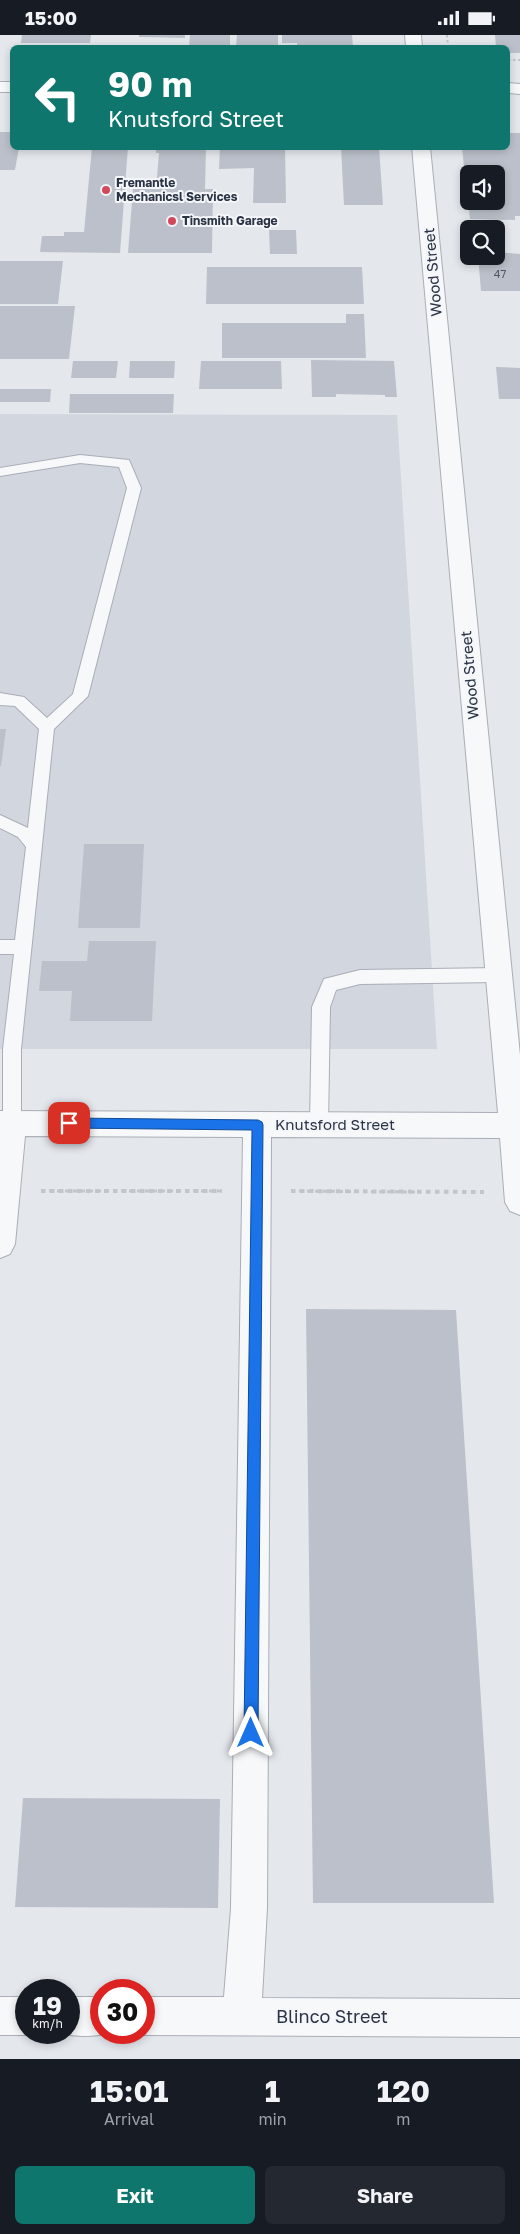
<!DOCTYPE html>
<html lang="en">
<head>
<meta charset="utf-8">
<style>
	:root { --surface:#171b24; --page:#242831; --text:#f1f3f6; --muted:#9ea1a6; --accent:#0f766e }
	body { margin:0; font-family:"Golos Text",sans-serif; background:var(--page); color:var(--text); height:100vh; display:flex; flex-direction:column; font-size:19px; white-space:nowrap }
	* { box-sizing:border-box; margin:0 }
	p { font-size:16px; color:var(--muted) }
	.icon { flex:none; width:28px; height:28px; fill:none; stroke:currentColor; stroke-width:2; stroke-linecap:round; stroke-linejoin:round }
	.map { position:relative; height:2024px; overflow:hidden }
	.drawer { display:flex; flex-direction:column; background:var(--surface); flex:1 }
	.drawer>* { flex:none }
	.hud { position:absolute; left:10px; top:10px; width:500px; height:105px; border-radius:8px; box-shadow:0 2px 8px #0003; background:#0f766e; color:#fff; overflow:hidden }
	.tools { position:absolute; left:460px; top:130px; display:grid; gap:10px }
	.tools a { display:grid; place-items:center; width:45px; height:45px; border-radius:8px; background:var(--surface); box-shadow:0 2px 8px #0003; font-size:25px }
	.speed { position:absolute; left:15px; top:1944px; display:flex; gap:10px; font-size:25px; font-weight:700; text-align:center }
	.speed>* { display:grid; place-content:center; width:65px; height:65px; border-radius:50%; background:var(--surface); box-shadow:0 2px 8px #0003; line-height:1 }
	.speed small { font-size:12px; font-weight:400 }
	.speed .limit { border:8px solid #d22; background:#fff; color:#111 }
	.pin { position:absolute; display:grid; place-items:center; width:42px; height:42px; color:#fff; margin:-21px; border-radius:10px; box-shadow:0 2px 8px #0006 }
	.me { position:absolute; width:55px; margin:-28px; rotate:0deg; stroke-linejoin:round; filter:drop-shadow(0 0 4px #0008) }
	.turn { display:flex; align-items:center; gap:18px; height:105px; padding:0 15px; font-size:22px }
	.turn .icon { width:65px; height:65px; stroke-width:2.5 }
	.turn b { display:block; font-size:35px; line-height:42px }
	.eta { display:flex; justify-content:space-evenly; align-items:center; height:85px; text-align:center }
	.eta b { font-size:30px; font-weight:700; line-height:35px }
	.action { display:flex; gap:10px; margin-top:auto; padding:10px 15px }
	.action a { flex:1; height:58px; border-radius:8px; background:var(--accent); color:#fff; font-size:20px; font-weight:700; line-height:58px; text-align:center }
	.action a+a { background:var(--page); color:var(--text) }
	.status { display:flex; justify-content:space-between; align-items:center; height:35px; padding:0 25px; background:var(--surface); direction:ltr }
	.status svg { height:14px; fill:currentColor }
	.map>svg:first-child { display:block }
</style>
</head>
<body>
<div class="status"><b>15:00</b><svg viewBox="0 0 49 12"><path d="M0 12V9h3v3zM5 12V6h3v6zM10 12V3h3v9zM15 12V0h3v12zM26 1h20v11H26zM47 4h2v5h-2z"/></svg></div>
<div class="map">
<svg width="520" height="2024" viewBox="0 0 520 2024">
	<rect width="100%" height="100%" fill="#e4e7ec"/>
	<path fill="#d2d6de" d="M0,379L397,380L437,1014H0Z"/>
	<path fill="#bbc0ca" d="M22,0H91L90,8H21Z
		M139,0H185V3L139,2Z
		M190,0H230V12H189Z
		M237,0H278V12L236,11Z
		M282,0H352L353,12H297V8H282Z
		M495,0H520V18H508V12H496Z
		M0,97H12V112H19L15,135H0Z
		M508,98H520V181H515V185L470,184L468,166H496V139H469L467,162L462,112H508Z
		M92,112H128L120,218L40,217L42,201H64V197H84Z
		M156,112H206L205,154H213L212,218H128L133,154H156L159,118H156Z
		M220,112H285L286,168H253L254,133L219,134Z
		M341,112H379L383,170H344Z
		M269,195H296L297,219H270Z
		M496,217L520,219V256H481L478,221H496Z
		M0,226H63L58,269H0Z
		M207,232H362L364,269H206Z
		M0,271H75L69,324H0Z
		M346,279H364L366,323H222V288H346Z
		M311,325L394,326L397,362H385V360L336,359V362H312Z
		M73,326H118L116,343H71Z
		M130,326H175L174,343H129Z
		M201,326H281L282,354H199Z
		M496,332L520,333V364H499Z
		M0,354H51L50,367H0Z
		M70,359H174L173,378H69Z
		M0,694H6L1,731H0Z
		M84,809H144L140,893H78Z
		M89,906H156L152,986H70L72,956H39L42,926H87Z
		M306,1274L456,1275L494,1868H313Z
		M23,1763L220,1764L218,1873L15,1872Z"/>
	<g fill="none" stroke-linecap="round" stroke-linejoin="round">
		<defs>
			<path id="service" d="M80,420L129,425L141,453L88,661L54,694L21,1014V1088L18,1094L12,1096L6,1094L3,1088V1014L14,919H0V905H15L26,812L18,802L0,793V780L28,793L39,694L15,671L0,670V658L24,662L47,683L73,659L127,453L119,432L80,428L0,441V433Z
				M498,933L504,935L507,940L504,945L498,947L360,949L336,955L330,972L328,1090L325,1096L319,1098L313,1096L310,1090L312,972L324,944L360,935Z"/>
			<path id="minor" d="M405,0H421L422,12H406Z
				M0,47H12V57H0Z
				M508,48L520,49V59L508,58Z
				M412,112H430L520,1020V1180L510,1176L505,1167L500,1103L271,1102L267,1873L262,1963L520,1964V2002L144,2000L138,1998H144V1962H224L231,1873L243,1102L25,1101L15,1209L10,1219L0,1223V1076L498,1078Z
				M0,1962H26V1998H32L26,2000H0Z
				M69,1962H101V1998H107C96,2002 74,2002 63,1998H69Z"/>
		</defs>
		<use href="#service" stroke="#a9aeb7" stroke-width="2"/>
		<use href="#minor" stroke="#a9aeb7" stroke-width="2"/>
		<path stroke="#c2c5cb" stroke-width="2" stroke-dasharray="2.5 2.5" stroke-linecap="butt" d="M447,0L448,12
			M508,25H520"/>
		<path stroke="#c2c5cb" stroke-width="3" stroke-dasharray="4 4" stroke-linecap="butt" d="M41,1156H222
			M291,1156L415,1157"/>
		<path stroke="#c2c5cb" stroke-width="4" stroke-dasharray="4.5 4.5" stroke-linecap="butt" d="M41,1156H222
			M291,1156L484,1157"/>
		<use href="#service" fill="#f7f8fa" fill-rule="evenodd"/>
		<use href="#minor" fill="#f7f8fa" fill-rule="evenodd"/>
	</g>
	<path fill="#1a73e8" stroke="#114b97" d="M69,1083L258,1085L262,1087L263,1090L258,1698L256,1703L251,1705L246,1703L244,1698L252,1095L69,1093L65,1092L63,1088L65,1085Z"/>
	<g fill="#d1495b" stroke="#f4f6f9" stroke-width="2">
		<circle cx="106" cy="155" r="5"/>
		<circle cx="172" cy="186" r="5"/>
	</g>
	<g text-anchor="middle" stroke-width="4" stroke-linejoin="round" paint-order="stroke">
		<g font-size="11" fill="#4f5766">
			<text x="500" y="243">47</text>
		</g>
		<g font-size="12" font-weight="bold" fill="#2b3445" stroke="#f4f6f9" text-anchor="start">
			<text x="116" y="152">Fremantle<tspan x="116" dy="14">Mechanicsl Services</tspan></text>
			<text x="182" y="190">Tinsmith Garage</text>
		</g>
		<g font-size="15" fill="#2b3445" stroke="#f4f6f9">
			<text transform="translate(433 237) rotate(-95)" y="5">Wood Street</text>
			<text transform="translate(470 640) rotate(-95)" y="5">Wood Street</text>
			<text x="335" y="1095">Knutsford Street</text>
		</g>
		<g font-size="18" fill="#2b3445" stroke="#f4f6f9">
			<text x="332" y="1988">Blinco Street</text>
		</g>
	</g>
</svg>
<div class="tools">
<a><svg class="icon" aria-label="sound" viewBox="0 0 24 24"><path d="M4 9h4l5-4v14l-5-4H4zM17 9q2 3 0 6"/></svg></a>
<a><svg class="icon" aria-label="search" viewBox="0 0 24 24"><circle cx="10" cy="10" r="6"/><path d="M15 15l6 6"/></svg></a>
</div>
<div class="speed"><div>19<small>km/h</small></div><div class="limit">30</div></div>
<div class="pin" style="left:69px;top:1088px;background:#d93025"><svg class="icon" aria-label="arrive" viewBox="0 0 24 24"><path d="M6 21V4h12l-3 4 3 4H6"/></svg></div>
<svg class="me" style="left:251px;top:1698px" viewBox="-20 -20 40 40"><path d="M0-17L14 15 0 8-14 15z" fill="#1a73e8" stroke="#fff" stroke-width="4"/></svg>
<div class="hud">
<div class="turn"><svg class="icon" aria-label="left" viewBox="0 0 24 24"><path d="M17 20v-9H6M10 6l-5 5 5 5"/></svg><div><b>90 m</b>Knutsford Street</div></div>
</div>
</div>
<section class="drawer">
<div class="eta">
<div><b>15:01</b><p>Arrival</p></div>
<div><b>1</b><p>min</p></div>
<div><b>120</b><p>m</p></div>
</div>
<div class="action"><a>Exit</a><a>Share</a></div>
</section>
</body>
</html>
